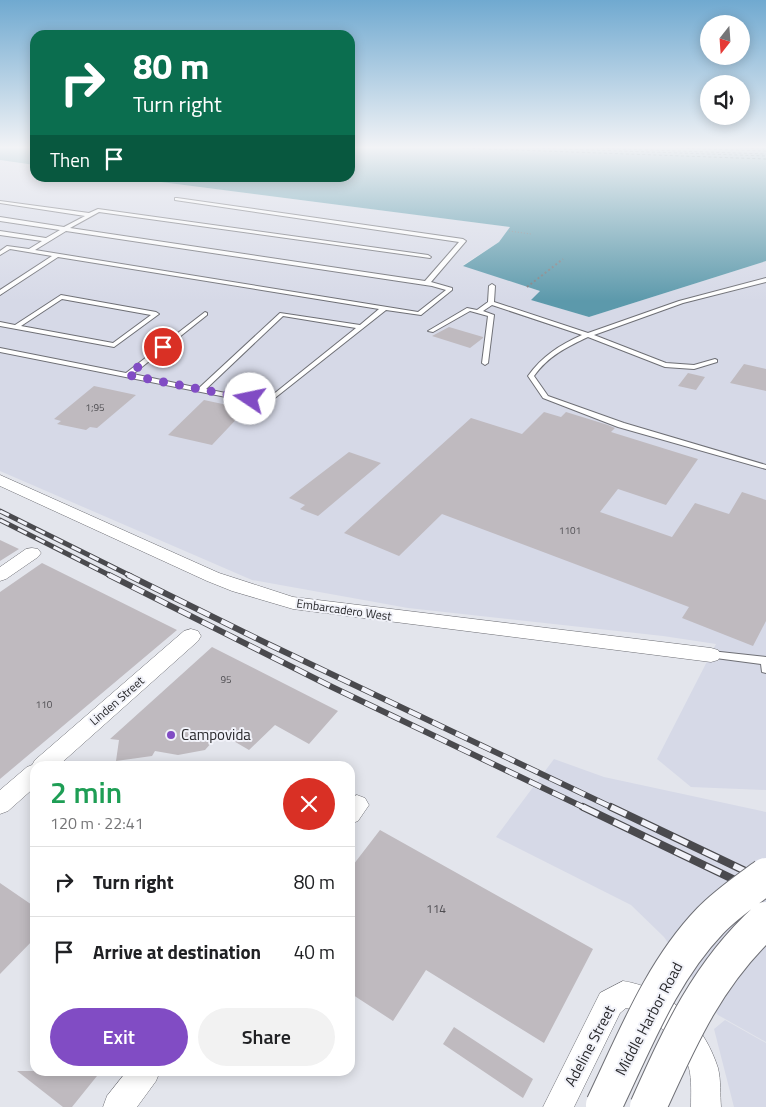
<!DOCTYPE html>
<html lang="en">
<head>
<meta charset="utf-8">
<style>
	:root { --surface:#fff; --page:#f2f2f2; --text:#202124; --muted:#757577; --line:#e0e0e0; --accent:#814cc4 }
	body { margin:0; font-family:"Titillium Web",sans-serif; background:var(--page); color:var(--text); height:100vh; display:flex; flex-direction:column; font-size:19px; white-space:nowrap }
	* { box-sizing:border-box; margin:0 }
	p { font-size:16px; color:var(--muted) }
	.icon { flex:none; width:28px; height:28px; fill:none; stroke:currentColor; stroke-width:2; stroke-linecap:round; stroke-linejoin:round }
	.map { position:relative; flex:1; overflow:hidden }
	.panel { position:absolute; left:30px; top:761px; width:325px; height:315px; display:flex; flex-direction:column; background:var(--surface); border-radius:15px; box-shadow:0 2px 12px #0003 }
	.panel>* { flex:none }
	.top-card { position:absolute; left:30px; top:30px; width:325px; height:152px; border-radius:15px; box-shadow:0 2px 12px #0003; background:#0b6e4f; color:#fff; overflow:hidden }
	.needle { width:32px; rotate:197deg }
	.controls { position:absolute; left:700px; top:15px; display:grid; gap:10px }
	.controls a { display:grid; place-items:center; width:50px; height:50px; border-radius:50%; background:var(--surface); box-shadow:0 2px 12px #0003; font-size:25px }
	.pin { position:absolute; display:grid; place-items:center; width:42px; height:42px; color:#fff; margin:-21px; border:2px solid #fff; border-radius:50%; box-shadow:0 1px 5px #0007 }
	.me { position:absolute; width:55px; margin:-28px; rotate:281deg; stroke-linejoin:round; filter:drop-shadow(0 0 4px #0008) }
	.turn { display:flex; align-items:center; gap:18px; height:105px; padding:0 20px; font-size:22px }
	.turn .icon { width:65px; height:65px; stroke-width:2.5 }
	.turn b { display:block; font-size:35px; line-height:42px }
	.then { display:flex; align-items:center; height:48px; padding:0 20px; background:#0003; gap:10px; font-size:19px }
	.round { display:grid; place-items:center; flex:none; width:52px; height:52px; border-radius:26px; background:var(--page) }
	.head { display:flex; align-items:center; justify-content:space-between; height:85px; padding:0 20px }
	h1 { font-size:30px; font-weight:600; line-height:38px; color:#1e9e55 }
	.button { display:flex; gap:10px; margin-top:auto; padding:10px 20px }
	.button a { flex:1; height:58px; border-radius:30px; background:var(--accent); color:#fff; font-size:20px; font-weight:600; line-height:58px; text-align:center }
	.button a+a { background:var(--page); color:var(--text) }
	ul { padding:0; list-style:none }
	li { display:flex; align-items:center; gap:15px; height:70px; padding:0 20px; border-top:1px solid var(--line) }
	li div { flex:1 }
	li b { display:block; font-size:19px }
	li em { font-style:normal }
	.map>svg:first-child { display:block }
</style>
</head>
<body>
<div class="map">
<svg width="766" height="1107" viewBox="0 0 766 1107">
	<rect width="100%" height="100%" fill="#e3e5ec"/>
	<path fill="#d6d9e7" d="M0,160L35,165V178H130L511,227L499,242L463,265L540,291L532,300L589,317L766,261V790L691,787L657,759L716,644L663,636L408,608L252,580L0,471Z
		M554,759L604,777L766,812V1042L718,1015L664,937L631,905L496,837Z
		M725,1020L766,1043V1107H734L714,1029Z"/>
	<path fill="#5c99ab" d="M0,146H35V165L0,160Z
		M350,146H766V261L589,317L531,300L540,291L463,266L499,242L510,227L130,178H350Z"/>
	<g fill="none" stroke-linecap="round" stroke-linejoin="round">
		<path stroke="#07414f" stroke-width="1" stroke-dasharray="3 2.5" stroke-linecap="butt" d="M406,146L766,159
			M476,146L766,156
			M535,146L766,154
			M615,146L766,151
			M696,146L766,149"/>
	</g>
	<path fill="#bfbabf" d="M449,327L483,337V338L470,348L432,336Z
		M744,364L766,369V391L730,383Z
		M688,373L705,377L696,390L678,386Z
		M94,386L136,395L97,428L90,427L86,430L57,424L61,421L54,419Z
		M204,400L246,409L212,445L168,435Z
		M544,412L561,417L566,412L608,425L615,428L611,432L698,459L666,505L618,489L600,512L672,537L695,503L729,514L742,492L766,500V621L753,646L682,618L689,607L442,514L399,556L344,533L471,418L522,434Z
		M349,452L381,463L318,516L300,509L305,505L289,498Z
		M0,540L19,549L0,561Z
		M42,563L177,630L0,779V592Z
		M212,647L338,711L309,744L275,725L249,750L220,733L205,750L178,755L155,751L152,756L116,761L119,740L110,739Z
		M380,830L593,949L544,1043L426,970L393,1021L350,993V869Z
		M0,883L35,907V938L0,974Z
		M454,1027L533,1079L523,1098L443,1044Z
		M17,1071H101L72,1107H63Z"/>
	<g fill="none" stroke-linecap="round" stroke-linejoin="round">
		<defs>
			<path id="lane" d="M177,198L463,239L466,241L431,282L452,288V290L421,315L386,310L266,405L0,352V348L126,373L205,312L207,313V315L133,374L199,388L280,313L360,325L379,309L58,257L0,295V290L52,256L10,249L0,255V251L7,246L29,249L42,241L0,235V231L46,238L60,230L0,221V217L64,227L85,216L0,203V201L89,213L98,209L428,255L431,257L430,258L99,212L70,228L425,281L459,242L175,200V198ZM66,231L432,286L446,290L418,312L35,250ZM283,316L356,328L265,401L206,389Z
				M766,278V282L683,303L594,335L666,363L694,365L715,359L717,360V362L694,369L665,367L588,337C567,347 548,356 534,376L548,396L624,423L766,465V469L618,427L543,398L528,376C542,356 560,345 582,335L492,305L483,311L494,315L488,363L485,365L482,363L488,316L470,311L433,332L428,331L467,308L477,310L488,302L489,286L492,284L495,286L494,302L588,333L679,301Z
				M61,295L156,312L159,314L114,347L0,326V322L15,325ZM62,299L151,315L113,343L21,326Z
				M711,651L766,657V673L762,672L761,664L708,657L706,655L708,653Z"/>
			<path id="street" d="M0,475L219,573L293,597L711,648L718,650L721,655L718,660L711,662L293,609L232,591L207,581L0,486Z
				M32,548L38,549L41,553L38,557L6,579L0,581V567L26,549Z
				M191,629L198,631L201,636L198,641L58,766H35V787L8,811L0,814V790L27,767L32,765L35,760L184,631Z
				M357,795L365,798L369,805L358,821L350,824V798Z
				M623,981C669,988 704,1024 718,1068C721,1080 720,1095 721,1107H691C691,1095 692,1080 689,1068C681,1044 651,1012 626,1008L620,1013L574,1107H543L600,993Z
				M127,1071H160L156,1081L137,1107H103L107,1096Z"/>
		</defs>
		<use href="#lane" stroke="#6e6f75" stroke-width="2"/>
		<use href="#street" stroke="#6e6f75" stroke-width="1"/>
		<path stroke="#7f8084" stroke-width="1" stroke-dasharray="1 2" stroke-linecap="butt" d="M509,231L531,234"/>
		<path stroke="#7f8084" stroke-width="2" stroke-dasharray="2 2.5" stroke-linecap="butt" d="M527,287L563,259"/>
		<use href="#lane" fill="#fff" fill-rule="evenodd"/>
		<use href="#street" fill="#fff" fill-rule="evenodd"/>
		<defs>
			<path id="rail-far2" d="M0,511L131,576
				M0,520L111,576"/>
			<path id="rail-far1" d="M109,575L332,687L585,808
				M128,575L266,643L613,808"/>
			<path id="rail" d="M583,807L766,895
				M611,807L766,881"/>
		</defs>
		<use href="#rail-far2" stroke="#4a4a4e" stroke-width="5"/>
		<use href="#rail-far1" stroke="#4a4a4e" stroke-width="6"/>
		<use href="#rail" stroke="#4a4a4e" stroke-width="8"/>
		<use href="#rail-far2" stroke="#f1f2f9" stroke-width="3" stroke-dasharray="10" stroke-linecap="butt"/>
		<use href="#rail-far1" stroke="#f1f2f9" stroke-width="4.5" stroke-dasharray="13" stroke-linecap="butt"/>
		<use href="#rail" stroke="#f1f2f9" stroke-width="5.5" stroke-dasharray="17" stroke-linecap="butt"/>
		<defs>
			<path id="secondary-bridge" d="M604,1105C634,1043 661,972 710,921C726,904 747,890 766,876
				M648,1107C680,1036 708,973 766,920"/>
		</defs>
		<use href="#secondary-bridge" stroke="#6e6f75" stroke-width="38" stroke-linecap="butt"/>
		<use href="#secondary-bridge" stroke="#fff" stroke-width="36"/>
	</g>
	<linearGradient id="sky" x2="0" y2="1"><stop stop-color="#70a9d0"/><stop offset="0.49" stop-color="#f2f3f6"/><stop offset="1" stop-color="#f2f3f6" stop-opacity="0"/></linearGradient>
	<rect width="766" height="301" fill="url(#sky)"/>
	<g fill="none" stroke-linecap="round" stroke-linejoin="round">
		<path stroke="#814cc4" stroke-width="9" stroke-dasharray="0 16.2" d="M163,347L128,375L250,399"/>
	</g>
	<circle fill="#814cc4" stroke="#f1f2f9" stroke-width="2" cx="171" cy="735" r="5"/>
	<g text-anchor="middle" stroke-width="4" stroke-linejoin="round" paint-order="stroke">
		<g font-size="10" fill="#4e4d51">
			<text x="95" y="411">1;95</text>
			<text x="570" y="534">1101</text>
			<text x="226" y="683">95</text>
			<text x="44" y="708">110</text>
		</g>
		<g font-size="12" fill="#29292c" stroke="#f1f2f9">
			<text transform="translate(344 610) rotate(8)" y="4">Embarcadero West</text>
			<text transform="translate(117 701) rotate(-41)" y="4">Linden Street</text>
		</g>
		<g font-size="12" fill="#4e4d51">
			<text x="436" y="913">114</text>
		</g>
		<g font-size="15" fill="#29292c" stroke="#f1f2f9" text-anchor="start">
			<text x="181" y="740">Campovida</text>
		</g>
		<g font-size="15" fill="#29292c" stroke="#f1f2f9">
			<text transform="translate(649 1019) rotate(-62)" y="5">Middle Harbor Road</text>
			<text transform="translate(590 1046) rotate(-62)" y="5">Adeline Street</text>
		</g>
	</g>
</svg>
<div class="controls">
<a><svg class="needle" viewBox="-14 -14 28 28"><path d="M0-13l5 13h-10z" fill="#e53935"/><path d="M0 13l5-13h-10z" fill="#757577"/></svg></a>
<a><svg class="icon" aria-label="sound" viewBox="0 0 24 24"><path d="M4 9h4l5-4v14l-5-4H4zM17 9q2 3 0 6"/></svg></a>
</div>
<div class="pin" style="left:163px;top:347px;background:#d93025"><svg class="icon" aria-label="arrive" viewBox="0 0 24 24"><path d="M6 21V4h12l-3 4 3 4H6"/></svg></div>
<svg class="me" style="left:250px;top:399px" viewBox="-20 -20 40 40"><circle r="19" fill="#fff"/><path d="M0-13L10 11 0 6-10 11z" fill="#814cc4"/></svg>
<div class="top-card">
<div class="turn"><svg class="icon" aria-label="right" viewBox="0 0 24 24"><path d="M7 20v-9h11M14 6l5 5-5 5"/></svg><div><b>80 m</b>Turn right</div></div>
<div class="then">Then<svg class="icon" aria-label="arrive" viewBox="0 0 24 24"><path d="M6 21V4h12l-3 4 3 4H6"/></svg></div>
</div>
<section class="panel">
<div class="head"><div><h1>2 min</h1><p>120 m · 22:41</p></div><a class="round" style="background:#d93025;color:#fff"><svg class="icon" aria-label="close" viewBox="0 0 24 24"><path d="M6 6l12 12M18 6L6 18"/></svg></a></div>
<ul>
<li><svg class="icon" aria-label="right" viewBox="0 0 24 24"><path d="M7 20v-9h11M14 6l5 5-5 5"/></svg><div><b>Turn right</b></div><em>80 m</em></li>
<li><svg class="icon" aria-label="arrive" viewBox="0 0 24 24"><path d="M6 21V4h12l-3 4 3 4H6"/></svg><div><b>Arrive at destination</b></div><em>40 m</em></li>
</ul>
<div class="button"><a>Exit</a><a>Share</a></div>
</section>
</div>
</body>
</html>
